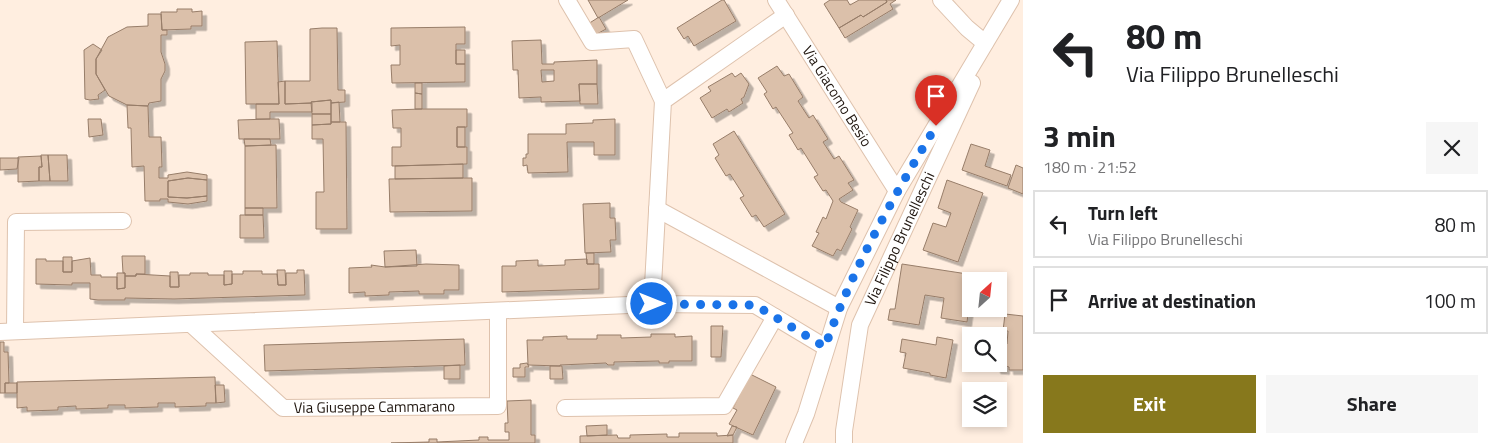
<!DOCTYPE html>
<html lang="en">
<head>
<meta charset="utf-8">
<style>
	:root { --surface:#fff; --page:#f6f6f6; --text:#202124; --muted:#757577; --line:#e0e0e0; --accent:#87781c }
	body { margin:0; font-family:"Titillium Web",sans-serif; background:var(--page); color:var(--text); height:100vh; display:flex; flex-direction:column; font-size:19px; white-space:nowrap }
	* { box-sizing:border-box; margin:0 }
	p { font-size:16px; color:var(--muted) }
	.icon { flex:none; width:28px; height:28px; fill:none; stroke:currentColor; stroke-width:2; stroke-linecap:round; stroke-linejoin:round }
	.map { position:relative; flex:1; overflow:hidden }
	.drawer { display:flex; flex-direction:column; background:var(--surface); width:475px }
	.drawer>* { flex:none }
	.top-card { background:#fff; color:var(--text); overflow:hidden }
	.needle { width:32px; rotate:27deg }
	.buttons { position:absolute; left:962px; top:272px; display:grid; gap:10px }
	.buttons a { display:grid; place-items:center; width:45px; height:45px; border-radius:0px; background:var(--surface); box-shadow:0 2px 8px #0003; font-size:25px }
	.pin { position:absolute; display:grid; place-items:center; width:42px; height:42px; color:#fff; margin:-51px -21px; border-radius:50% 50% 50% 0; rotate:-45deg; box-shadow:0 0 5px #0007 }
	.pin .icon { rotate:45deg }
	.me { position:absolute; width:55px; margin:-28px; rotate:90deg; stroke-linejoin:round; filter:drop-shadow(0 0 4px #0008) }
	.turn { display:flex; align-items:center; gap:18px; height:105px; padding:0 20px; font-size:22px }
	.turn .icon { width:65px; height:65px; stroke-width:2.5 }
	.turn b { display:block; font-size:35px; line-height:42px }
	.round { display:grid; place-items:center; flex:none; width:52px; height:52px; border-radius:0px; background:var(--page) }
	.summary { display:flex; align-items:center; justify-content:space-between; height:85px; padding:0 20px }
	h1 { font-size:30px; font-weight:700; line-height:38px }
	.action { display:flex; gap:10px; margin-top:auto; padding:10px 20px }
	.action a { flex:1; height:58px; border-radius:0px; background:var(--accent); color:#fff; font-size:20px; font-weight:700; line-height:58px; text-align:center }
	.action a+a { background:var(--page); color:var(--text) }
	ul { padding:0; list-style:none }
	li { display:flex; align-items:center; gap:15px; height:68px; margin:0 10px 8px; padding:0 10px; border:2px solid var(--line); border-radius:0px }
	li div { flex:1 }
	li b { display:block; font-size:19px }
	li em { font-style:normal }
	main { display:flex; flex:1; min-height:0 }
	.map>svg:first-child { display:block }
</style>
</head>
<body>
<main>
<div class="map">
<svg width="1023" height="443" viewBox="0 0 1023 443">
	<defs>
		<filter id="shadow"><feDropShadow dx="4.5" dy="4.5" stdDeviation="0" flood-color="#0004"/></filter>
	</defs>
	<rect width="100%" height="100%" fill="#ffeee0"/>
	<path fill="#dbc0aa" stroke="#977d69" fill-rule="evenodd" filter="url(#shadow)" d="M588,0H628L598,18Z
		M722,0H724L736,21L694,46L688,36L684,39L677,28Z
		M830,0H847L850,5L859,0H886L887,2L863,17L861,15L839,28L824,4Z
		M886,0H896L890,4L893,9L845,38L839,28L861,15L863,17L887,2Z
		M177,9H192V12L202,11V26H191V29L162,30L161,12H177Z
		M148,14H161L162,30H167V35H161V52L165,64V71L161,79V101L149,103L148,106L127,105L109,96L96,74V59L108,37L127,27L148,26Z
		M599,17L606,29L595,35L588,24Z
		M465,27V44H456V64H465V82L392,83L391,65H400V45L391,46V28Z
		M322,28H337L338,90H345V102L331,103V100L311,102L312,103L285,104V81H310V29Z
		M541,40L542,64H554V62L597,60V84H579L580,101L541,102V97L519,98L518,70H513L512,41ZM541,70H554V81L542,82Z
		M277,41L279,104H246L245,42Z
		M93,44L102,50L96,59V74L105,90L98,95L99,99L90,100L85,99L84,50Z
		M456,50H465V64H456Z
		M777,66L784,76L789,74L803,97L798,101L809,118L813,115L828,139L823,142L834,159L839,156L854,180L848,183L853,190L839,199L841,202L858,210L850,227L852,229L841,251L837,249L833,256L812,246L819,233L816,232L823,217L826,219L833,201L826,190L823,191L814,177L818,175L801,148L798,150L789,135L793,133L776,107L773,109L764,94L767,92L758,78Z
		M732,73L735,77L741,73L749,84L744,97L741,99L743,103L729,112L727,109L712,118L700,98L711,91L708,87Z
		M285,81V104L312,103V112H270V119H256V104H279L278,82Z
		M415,83H422V94L415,93Z
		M579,84H597L598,104H580Z
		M415,93L422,94V109H415Z
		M331,100V114H312L311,102Z
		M339,102L340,122H331V103Z
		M127,105L148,106L149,137H161L162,167H159V178H168V175L187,172L207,175V180L188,178L168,181V197L187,198L207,196V201L188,204L168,202V199H160V201H145L144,166L132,167L131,128H128Z
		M422,109H467V127H457V147H467V164L392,166V147H401V128H393L392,110Z
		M312,114H331V124L312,125Z
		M88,119H101L103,135L89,137Z
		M270,119H279L280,139H239L238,120Z
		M615,119V155H594V142H567L568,172L528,173L527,165L523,166V158H526V154H528V134H566V124L593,123V120Z
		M331,122H346L347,229H316V192H324L323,139H312V125L331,124Z
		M457,127H465V147H457Z
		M734,131L785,214L764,227L756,215L752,217L740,198L744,196L730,174L726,176L715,158L719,155L713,144Z
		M244,139H270L271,145L245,146Z
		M971,144L990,150L985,166L1011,175L1007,186L962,170Z
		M276,145L277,208H245V146Z
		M41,155H48L50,181H39V167H42Z
		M48,155H67L68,181H50Z
		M41,156L42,167H39V181L18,182V157Z
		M0,158H19L17,169L0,170Z
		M463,164V178L395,179V166Z
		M1016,165L1023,168V194L1008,188Z
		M188,178L207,180V196L187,198L168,197V181Z
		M463,178H472V211L390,212L389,179Z
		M947,180L983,193L958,262L923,250L933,223L946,227L951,213L938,208Z
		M610,203V218H615L616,240H610L611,252L585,253L583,204Z
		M245,208H263V215H245Z
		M240,215H263L264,238H240Z
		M416,250L417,266L385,267L384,251Z
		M586,253H594V264H587Z
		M122,256H145V274H136V276H125V273H123Z
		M63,257H72V272H63Z
		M90,258L91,275H101V277H117V289L125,288V276H136V274L170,276V287H179V275H190V273H208V275H224V285L232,284V274H243V271H262V274H277L278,285H286V273H297V270H304L305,295L174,299L125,298V300H98L90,299V283H72V285L36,284V259H46V261H63V272H72V261Z
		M587,259V264H599V289L502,292V266H516V261L538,260V266L565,265V260Z
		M426,264L459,265V290H444V294H419V291L389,292V295L365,296V292L349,293V268L372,267L371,265L385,267Z
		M902,264L974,275L973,281H971V293L967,322L941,318L944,298L925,295L919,325L888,320L890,309H895Z
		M277,270H285L286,285H278Z
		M224,271H232V284L224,285Z
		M170,272H178L179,287H170Z
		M117,273H125V288L117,289Z
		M1005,314L1023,316V370H1009V367L1005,366V370L996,369V364H999V343L1007,344L1008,331H1003Z
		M711,326H723L721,357H711Z
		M651,334H675V337L692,336V361H669V363H659V361L614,362V365H608L606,363L560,365V366L528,365L527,340H543V337L567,336V339H597V335H621V338L651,337Z
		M937,337L953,340L946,378L930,375V373L903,368L906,353L900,352L902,339L936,345Z
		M464,339L465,365L265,371L264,345Z
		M0,342H4V352H8L9,383H5V393H0Z
		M527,363L529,367H525V377H513V368H520V364Z
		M460,365V379H444V366Z
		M550,366H562L563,379H550Z
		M750,374L776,387L753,435L729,424L737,410L733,408Z
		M215,377L216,403H206V406L175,407V403H158V407L125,408V405H108V408L76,409V406L58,407V410L27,411V407L17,408V382Z
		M5,383H17V393H5Z
		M215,385H224L225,402L216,403Z
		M531,400V435H535V443H391L429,442V439H437V442L479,440V437H488V440H509V432H505V423H508L507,401Z
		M607,425V435L587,436L586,426Z
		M732,426L737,427L733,435L727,436Z
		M679,433H717V436L733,435V443H580V436L617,435L618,438H630V435L667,434V437H679Z"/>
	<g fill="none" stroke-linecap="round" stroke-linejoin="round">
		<defs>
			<g id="street">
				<path d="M567,0L592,42L634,39L663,101"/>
				<path id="s1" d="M776,0L897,191"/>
				<path d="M941,0L967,28L985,43"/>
				<path d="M657,209L839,308"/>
				<path d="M652,304L663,101L786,15"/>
				<path id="s2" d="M191,324L283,408L498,406V311"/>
				<path d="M15,331L16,222L123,221"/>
				<path d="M0,332L652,304L755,305L825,347"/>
				<path d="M565,408L724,406L775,317"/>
				<path d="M794,443L806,414L839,308L897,191L1011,0"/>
				<path id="s3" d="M844,443V431L860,325L972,83"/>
			</g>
		</defs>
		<use href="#street" stroke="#dec2ad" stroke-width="18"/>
		<use href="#street" stroke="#fff" stroke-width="16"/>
	</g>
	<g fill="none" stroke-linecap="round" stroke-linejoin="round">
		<path stroke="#1a73e8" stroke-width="9" stroke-dasharray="0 16.2" d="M652,304L755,305L825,347C852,269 894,196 936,126"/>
	</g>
	<g text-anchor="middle" stroke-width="4" stroke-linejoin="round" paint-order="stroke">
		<g font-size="15" fill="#1f150e" stroke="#fff">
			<text dy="5" stroke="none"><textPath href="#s1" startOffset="114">Via Giacomo Besio</textPath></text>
			<text dy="5" stroke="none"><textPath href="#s3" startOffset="214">Via Filippo Brunelleschi</textPath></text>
			<text dy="5" stroke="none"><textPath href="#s2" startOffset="216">Via Giuseppe Cammarano</textPath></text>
		</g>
	</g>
</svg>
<div class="buttons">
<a><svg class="needle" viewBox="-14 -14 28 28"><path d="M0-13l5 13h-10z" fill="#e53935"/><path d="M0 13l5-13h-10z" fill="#757577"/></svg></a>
<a><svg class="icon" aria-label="search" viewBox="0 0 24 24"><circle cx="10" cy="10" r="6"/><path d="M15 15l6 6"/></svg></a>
<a><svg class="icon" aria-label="layers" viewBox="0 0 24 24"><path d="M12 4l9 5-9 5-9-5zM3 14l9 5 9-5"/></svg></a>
</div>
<div class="pin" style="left:936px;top:126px;background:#d93025"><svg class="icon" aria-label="arrive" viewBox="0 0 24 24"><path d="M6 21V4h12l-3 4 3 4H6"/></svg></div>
<svg class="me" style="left:652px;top:304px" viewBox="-20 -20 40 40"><circle r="17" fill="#1a73e8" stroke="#fff" stroke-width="3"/><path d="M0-11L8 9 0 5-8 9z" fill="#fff"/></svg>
</div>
<section class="drawer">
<div class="top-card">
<div class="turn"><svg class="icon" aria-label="left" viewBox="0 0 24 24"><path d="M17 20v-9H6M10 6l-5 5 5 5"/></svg><div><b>80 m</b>Via Filippo Brunelleschi</div></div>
</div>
<div class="summary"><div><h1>3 min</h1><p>180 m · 21:52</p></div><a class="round"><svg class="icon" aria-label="close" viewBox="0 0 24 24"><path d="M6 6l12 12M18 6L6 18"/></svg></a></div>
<ul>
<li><svg class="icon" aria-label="left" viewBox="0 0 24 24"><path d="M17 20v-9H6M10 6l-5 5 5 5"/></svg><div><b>Turn left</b><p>Via Filippo Brunelleschi</p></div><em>80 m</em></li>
<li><svg class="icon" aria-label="arrive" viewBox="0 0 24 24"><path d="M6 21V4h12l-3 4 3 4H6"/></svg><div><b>Arrive at destination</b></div><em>100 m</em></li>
</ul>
<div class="action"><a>Exit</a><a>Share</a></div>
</section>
</main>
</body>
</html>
